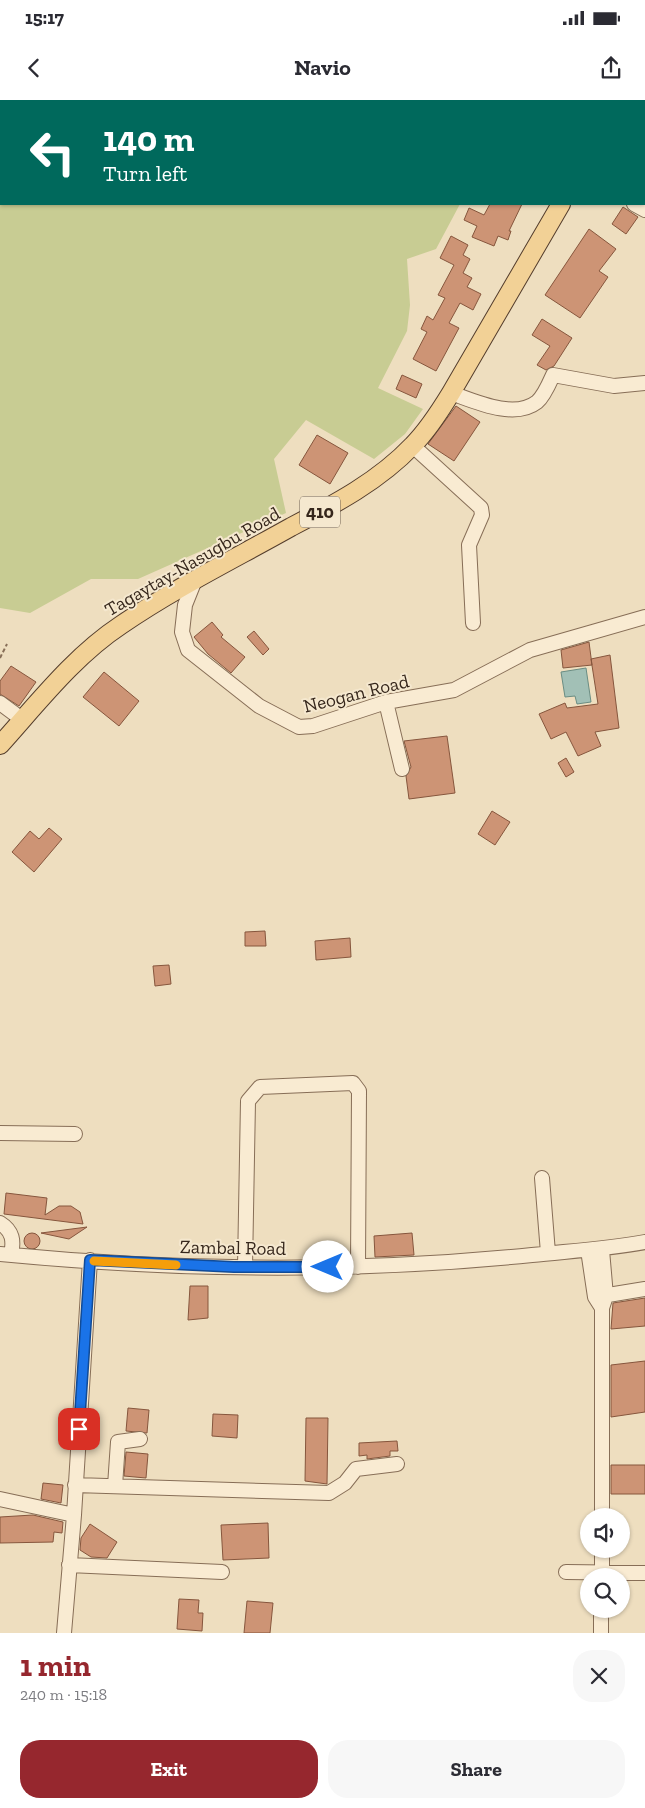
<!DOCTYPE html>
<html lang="en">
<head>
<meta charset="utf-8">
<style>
	:root { --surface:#fff; --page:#f7f7f7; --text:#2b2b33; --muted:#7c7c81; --accent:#96272e }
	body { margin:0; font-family:"Zilla Slab",serif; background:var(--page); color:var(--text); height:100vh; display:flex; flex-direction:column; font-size:19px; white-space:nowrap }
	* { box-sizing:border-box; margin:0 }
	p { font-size:16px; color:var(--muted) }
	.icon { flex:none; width:28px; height:28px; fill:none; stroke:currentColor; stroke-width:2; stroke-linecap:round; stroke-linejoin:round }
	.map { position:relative; height:1533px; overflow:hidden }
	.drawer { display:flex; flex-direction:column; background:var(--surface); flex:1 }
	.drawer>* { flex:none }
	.guide { position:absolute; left:0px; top:0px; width:645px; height:105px; box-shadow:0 1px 4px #0004; background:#00695c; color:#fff; overflow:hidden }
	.buttons { position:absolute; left:580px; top:1408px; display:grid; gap:10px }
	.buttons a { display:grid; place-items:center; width:50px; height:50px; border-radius:50%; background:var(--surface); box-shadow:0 1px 4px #0004; font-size:25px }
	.pin { position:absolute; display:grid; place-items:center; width:42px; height:42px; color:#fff; margin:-21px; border-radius:10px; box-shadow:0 2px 8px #0006 }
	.me { position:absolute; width:55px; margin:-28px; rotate:270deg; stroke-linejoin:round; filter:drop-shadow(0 0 4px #0008) }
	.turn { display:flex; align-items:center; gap:18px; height:105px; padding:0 20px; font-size:22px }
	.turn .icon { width:65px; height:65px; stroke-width:2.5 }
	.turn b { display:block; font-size:35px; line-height:42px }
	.round { display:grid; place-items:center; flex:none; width:52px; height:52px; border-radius:20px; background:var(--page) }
	.overview { display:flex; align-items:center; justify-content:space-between; height:85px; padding:0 20px }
	h1 { font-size:30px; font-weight:700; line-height:38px; color:var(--accent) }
	.action { display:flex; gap:10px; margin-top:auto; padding:10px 20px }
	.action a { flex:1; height:58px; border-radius:20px; background:var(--accent); color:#fff; font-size:20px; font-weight:700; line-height:58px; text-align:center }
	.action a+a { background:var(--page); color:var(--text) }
	.status { display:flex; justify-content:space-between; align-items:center; height:35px; padding:0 25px; background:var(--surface); direction:ltr }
	.status svg { height:14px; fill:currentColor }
	header { display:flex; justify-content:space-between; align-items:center; height:65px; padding:0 20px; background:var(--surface); font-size:22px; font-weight:700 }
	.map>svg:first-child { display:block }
</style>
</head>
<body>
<div class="status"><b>15:17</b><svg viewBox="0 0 49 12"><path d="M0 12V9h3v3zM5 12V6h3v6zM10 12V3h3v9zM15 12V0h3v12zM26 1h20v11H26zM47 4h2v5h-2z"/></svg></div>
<header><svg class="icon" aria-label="back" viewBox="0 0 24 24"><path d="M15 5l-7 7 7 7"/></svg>Navio<svg class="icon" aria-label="share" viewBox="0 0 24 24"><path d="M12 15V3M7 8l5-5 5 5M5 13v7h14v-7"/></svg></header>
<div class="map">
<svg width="645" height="1533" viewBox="0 0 645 1533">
	<rect width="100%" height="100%" fill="#eedebf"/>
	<path fill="#c8cc93" d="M0,0H602L1,1V104H460L436,149L407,159L410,205L407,231L378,288L423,309L405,334L374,359L306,320L274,359L286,413L138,479H91L30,513L0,508Z"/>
	<path fill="#a2c0b6" stroke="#6a8d83" d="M586,568L591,602L577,604L575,596L565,597L561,572Z"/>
	<path fill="#cd9475" stroke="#86563d" d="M490,104H522L509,131H511L508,140L498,136L494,146L472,137L477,126L464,120L469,108L484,115Z
		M623,107L638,117L626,134L612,124Z
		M589,129L616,149L599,171L608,177L580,218L545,195Z
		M451,136L468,145L463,155L470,159L463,173L472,178L467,187L481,194L473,210L460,203L449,223L459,228L436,271L413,259L427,232L421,229L427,216L433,220L445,198L438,195L454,165L440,158Z
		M542,219L572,238L554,266L546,270L537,265L550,246L532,235Z
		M402,275L422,284L416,298L396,289Z
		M456,306L480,322L454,361L428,344Z
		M317,335L348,353L330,384L299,365Z
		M212,522L223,535L221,537L245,557L231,573L208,554L194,537Z
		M254,531L269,549L263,555L247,537Z
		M589,542L592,565L563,568L561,550Z
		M610,555L619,628L595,632L601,646L578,656L566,632L551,639L539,614L565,603L567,608L598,604L591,559Z
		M11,566L36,582L19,606L0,594V581Z
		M104,572L139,601L119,626L83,597Z
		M447,636L455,693L409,699L406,676L411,667L404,641Z
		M566,658L574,672L566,677L558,663Z
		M492,711L510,722L495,745L478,734Z
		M49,728L62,739L34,772L12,752L30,731L39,739Z
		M265,831L266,846H245V832Z
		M350,838L351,857L316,860L315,841Z
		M169,865L171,884L155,886L153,866Z
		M6,1093L47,1098L45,1115L59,1106H71L80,1112L83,1124L4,1114Z
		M87,1127L69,1139L41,1133Z
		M412,1133L414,1155L375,1157L374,1136Z
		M24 1141a8 8 0 1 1 16 0a8 8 0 1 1-16 0Z
		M190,1186H208V1218L188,1220Z
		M645,1198V1226L611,1229L613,1203Z
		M645,1261V1312L611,1317V1265Z
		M128,1308L149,1310L147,1333L126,1331Z
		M213,1314L238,1315L237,1338L212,1336Z
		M306,1318H328L327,1384L305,1381Z
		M397,1341L398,1351H390V1356L367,1359V1355L359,1356V1343Z
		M126,1352L148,1354L146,1378L124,1376Z
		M611,1365H645V1394H611Z
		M43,1383L63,1385L61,1403L41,1399Z
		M33,1415L63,1422L62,1433L54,1432L53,1442L0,1443V1417Z
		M268,1423L269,1458L223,1460L221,1425Z
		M90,1424L117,1442L107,1458L91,1457L80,1450L81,1438Z
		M179,1499L199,1500L198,1513H203L202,1531L177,1529Z
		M247,1501L273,1503L270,1533H244Z"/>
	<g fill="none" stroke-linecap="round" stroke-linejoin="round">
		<defs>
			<path id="minor" d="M644,17L645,18
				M634,104L645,110
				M451,293C474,301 514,320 537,302C544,296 549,284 553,275L614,286L645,283
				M413,346L481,408L482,415L469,445L473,523
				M195,480L185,505L182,532L188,550L259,606L299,627L313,626L386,602L454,590L530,550L645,517
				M386,602L402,669
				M0,603L23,620
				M0,1033L75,1034
				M542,1078L548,1153
				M0,1123C13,1131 14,1141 11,1155
				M588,1150L595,1197L602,1208
				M602,1150L606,1196L602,1208V1416
				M0,1154C177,1171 356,1173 532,1155C570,1151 607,1149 645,1142
				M245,1167L248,1001L260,987L353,983L359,991L358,1167
				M596,1197L645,1189
				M75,1385L329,1393L345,1383L356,1369L397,1364
				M115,1386L118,1342L140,1339
				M0,1399L74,1415
				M69,1465L222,1472
				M566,1472L645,1473
				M602,1476V1449
				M64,1533L74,1415L90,1160
				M601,1533V1509"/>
			<path id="major" d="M621,1L622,0
				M0,645C37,604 74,556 121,525C175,488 234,459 291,427C335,404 379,381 413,345C428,330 440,311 451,293L561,104"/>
		</defs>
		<use href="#minor" stroke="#876e57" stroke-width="16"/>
		<use href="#major" stroke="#543d2c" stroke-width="20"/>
		<path stroke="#876e57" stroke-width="2" stroke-dasharray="4 2.5" stroke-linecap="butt" d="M0,558L7,544"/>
		<use href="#minor" stroke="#f9ebd2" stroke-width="14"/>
		<use href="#major" stroke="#f2d196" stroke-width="18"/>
	</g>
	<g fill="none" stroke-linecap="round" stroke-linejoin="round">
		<defs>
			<path id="route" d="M79,1329L90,1160L234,1167H328"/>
		</defs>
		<use href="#route" stroke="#114b97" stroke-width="12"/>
		<use href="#route" stroke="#1a73e8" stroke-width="9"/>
		<path stroke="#f59e0b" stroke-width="9" d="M94,1161L176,1165"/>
	</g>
	<g text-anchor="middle" stroke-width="4" stroke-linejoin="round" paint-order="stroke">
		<rect fill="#f5e8cf" stroke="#6f6152" stroke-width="1" x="300" y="396.5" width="40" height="31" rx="4"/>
		<g font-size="18" font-weight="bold" fill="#36271c">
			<text x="320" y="418">410</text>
		</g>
		<g font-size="19" fill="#36271c" stroke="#f5e8cf">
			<text transform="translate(192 461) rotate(-30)" y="7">Tagaytay-Nasugbu Road</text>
			<text transform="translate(356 593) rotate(-14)" y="7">Neogan Road</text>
			<text transform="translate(233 1147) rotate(1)" y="7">Zambal Road</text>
		</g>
	</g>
</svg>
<div class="buttons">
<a><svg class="icon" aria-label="sound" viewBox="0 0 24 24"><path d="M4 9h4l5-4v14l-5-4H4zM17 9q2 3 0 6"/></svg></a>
<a><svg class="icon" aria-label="search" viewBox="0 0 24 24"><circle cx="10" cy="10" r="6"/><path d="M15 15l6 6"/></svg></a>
</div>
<div class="pin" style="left:79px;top:1329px;background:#d93025"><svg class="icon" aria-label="arrive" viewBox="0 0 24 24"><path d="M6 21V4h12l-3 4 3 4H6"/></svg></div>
<svg class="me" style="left:328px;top:1167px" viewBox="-20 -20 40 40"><circle r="19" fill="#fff"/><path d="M0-13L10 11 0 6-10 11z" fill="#1a73e8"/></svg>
<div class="guide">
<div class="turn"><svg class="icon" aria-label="left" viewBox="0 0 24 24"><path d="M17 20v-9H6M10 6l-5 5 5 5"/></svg><div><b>140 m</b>Turn left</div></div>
</div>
</div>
<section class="drawer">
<div class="overview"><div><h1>1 min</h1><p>240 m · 15:18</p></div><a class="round"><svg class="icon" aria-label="close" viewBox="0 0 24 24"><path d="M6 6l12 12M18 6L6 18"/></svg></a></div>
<div class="action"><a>Exit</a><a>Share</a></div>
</section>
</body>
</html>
